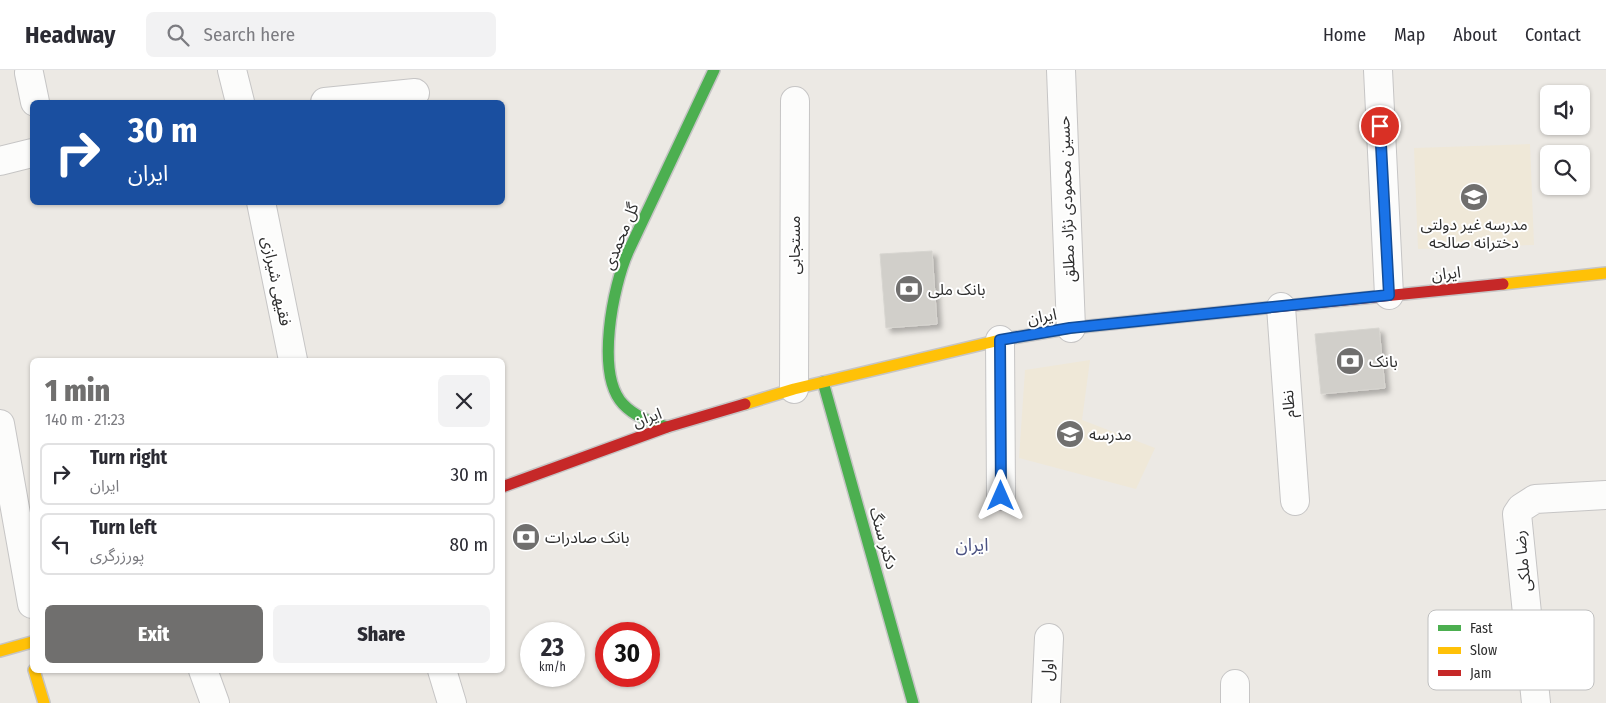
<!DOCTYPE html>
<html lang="en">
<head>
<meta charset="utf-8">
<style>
	:root { --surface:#fff; --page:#f2f2f3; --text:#2b2b33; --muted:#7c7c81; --line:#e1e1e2; --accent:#706f6e }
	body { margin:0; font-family:"Fira Sans Condensed","Noto Sans Arabic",sans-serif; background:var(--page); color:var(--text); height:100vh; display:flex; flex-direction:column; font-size:19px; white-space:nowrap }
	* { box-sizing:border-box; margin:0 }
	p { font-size:16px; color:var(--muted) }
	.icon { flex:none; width:28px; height:28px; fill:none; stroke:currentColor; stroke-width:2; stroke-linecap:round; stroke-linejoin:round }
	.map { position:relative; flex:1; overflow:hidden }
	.sheet { position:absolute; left:30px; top:288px; width:475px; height:315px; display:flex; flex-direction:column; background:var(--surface); border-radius:8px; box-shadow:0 1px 4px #0004 }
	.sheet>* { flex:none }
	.guide { position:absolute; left:30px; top:30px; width:475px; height:105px; border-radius:8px; box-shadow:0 1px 4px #0004; background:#1a4fa0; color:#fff; overflow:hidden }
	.controls { position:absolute; left:1540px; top:15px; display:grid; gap:10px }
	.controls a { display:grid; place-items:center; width:50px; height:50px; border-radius:8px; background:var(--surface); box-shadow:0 1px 4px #0004; font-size:25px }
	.speed { position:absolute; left:520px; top:552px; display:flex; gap:10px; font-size:25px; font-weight:700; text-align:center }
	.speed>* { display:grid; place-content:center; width:65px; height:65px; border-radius:50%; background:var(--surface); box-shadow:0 1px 4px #0004; line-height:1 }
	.speed small { font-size:12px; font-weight:400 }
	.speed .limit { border:8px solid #d22; background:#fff; color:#111 }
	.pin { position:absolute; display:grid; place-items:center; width:42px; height:42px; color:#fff; margin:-21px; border:2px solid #fff; border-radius:50%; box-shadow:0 1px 5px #0007 }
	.me { position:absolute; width:55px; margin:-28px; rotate:0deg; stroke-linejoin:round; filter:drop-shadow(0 0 4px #0008) }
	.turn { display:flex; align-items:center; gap:18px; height:105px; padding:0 15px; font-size:22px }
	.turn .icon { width:65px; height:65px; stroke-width:2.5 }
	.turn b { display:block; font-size:35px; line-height:42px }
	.round { display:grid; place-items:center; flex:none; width:52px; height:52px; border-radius:8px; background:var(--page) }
	.headline { display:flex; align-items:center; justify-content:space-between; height:85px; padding:0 15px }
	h1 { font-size:30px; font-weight:800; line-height:38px; color:var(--accent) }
	.primary-button { display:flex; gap:10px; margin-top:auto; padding:10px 15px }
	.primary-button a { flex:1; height:58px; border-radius:8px; background:var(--accent); color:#fff; font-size:20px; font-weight:800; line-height:58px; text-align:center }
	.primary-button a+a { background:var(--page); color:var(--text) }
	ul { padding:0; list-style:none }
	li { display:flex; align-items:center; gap:15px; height:62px; margin:0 10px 8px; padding:0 5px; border:2px solid var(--line); border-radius:8px }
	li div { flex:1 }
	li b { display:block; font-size:19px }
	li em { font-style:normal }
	header { display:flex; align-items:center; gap:30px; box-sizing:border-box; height:70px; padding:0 25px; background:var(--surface); border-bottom:1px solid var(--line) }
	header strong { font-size:24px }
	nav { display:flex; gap:28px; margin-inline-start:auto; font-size:18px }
	.search { width:350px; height:45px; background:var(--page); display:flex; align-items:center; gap:12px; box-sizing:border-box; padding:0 18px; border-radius:8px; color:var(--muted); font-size:19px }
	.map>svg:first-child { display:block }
</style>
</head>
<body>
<header>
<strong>Headway</strong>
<div class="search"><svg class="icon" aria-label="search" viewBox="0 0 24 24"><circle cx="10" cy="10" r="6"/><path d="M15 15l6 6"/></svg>Search here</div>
<nav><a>Home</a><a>Map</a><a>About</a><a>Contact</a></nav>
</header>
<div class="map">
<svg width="1606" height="633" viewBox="0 0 1606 633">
	<defs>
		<filter id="shadow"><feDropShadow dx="4.5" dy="4.5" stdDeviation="2.5" flood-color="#0004"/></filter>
	</defs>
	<rect width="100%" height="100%" fill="#ece9e4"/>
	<path fill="#efe8d8" d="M1530,74L1534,175L1418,179L1414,78Z
		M1090,290L1082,350L1155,378L1136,419L1019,388L1025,300Z"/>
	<path fill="#d1cfca" stroke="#d7d5d0" filter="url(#shadow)" d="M932,181L937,254L886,258L880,184Z
		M1379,258L1385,318L1321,324L1315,264Z"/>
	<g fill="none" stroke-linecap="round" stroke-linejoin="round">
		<defs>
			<path id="street" d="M232,0L240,32
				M1061,0L1071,258
				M1378,0L1389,225
				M29,3L35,32
				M325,32L415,23
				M0,91L32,83
				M261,132L293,290
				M1281,237L1295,431
				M1000,270L1001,426
				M794,319L795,31
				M0,354L32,534
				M203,600L215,633
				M442,600L452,633
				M1235,614V633
				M1046,633L1049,568
				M1536,633L1517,444L1521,438L1535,429L1606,425"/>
			<path id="fast" d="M823,312L913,633
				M667,357C651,352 635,347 623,334C595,304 613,216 628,182L714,0"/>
			<path id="slow" d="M1503,214L1606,203
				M745,334L794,319L1000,270L1071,258L1156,249
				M0,581L32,572
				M34,600L44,633"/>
			<path id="jam" d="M1156,249L1503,214
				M502,417L667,357L745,334"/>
		</defs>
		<use href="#street" stroke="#c6c5c5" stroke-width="30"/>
		<use href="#fast" stroke="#c6c5c5" stroke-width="14"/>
		<use href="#slow" stroke="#c6c5c5" stroke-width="14"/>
		<use href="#jam" stroke="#c6c5c5" stroke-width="14"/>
		<use href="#street" stroke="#fcfcfb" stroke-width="28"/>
		<use href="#fast" stroke="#4caf50" stroke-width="11"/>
		<use href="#slow" stroke="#ffc107" stroke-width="11"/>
		<use href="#jam" stroke="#c62828" stroke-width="11"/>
	</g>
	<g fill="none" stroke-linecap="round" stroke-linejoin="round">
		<defs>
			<path id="route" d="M1001,426L1000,270L1070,258L1389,225L1380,56"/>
		</defs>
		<use href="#route" stroke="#114b97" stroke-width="12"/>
		<use href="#route" stroke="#1a73e8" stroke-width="9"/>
	</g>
	<defs>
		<symbol id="school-disc" viewBox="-11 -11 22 22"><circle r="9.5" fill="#706f6e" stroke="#fff"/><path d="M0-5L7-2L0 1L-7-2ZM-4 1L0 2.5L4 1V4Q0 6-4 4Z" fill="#fff"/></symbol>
		<symbol id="bank-disc" viewBox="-11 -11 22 22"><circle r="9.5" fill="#706f6e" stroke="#fff"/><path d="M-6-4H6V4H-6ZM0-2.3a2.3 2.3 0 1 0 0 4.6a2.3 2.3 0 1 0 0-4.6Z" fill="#fff"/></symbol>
	</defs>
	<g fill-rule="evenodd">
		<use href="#school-disc" x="1458" y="111" width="32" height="32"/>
		<use href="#bank-disc" x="893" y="203" width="32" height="32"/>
		<use href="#bank-disc" x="1334" y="275" width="32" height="32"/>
		<use href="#school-disc" x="1054" y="348" width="32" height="32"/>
		<use href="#bank-disc" x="510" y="451" width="32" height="32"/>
	</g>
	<g text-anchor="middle" stroke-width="4" stroke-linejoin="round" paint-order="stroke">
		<g font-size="16" fill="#2e2e2e" stroke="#fff">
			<text transform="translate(1066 129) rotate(-92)" y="6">حسین محمودی نژاد مطلق</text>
			<text transform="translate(620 166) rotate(-68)" y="6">گل محمدی</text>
			<text transform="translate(794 175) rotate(-90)" y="6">مستجابی</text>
			<text transform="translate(1446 203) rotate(-6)" y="6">ایران</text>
			<text transform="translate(277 211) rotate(78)" y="6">فقیهی شیرازی</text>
			<text transform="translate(1042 246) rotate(-10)" y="6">ایران</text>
			<text transform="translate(1288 334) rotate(-94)" y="6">نظام</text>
			<text transform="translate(647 347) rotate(-19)" y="6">ایران</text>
			<text transform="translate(884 468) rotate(74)" y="6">دکتر سنگ</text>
			<text transform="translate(1522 491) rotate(-96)" y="6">رضا ملکی</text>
			<text transform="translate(1047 600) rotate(-87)" y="6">اول</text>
		</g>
		<g font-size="16" fill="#2e2e2e" stroke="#fff" text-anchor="start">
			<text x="1474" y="160" text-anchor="middle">مدرسه غیر دولتی<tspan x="1474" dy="18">دخترانه صالحه</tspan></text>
			<text x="928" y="225">بانک ملی</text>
			<text x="1369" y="297">بانک</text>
			<text x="1089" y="370">مدرسه</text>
			<text x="545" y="473">بانک صادرات</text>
		</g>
		<g font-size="18" fill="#4b5282" stroke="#fff">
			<text x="972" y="481">ایران</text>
		</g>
	</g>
	<rect x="1428" y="540" width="166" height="80" rx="8" fill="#fff" stroke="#c0c0c0" stroke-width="1"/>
	<rect x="1438" y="555" width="23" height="6" fill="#4caf50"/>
	<rect x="1438" y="577" width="23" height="7" fill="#ffc107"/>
	<rect x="1438" y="600" width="23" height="6" fill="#c62828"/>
	<g font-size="14" fill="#2e2e2e">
		<text x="1470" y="563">Fast</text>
		<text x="1470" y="585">Slow</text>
		<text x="1470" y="608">Jam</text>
	</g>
</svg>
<div class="controls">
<a><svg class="icon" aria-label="sound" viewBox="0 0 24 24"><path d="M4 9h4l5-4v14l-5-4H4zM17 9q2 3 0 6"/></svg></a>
<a><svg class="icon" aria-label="search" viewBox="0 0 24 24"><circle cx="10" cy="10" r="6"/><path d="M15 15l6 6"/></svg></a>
</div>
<div class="speed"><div>23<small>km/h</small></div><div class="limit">30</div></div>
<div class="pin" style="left:1380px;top:56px;background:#d93025"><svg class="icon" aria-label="arrive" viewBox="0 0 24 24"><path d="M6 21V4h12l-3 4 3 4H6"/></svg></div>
<svg class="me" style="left:1001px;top:426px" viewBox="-20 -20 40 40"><path d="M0-17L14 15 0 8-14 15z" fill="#1a73e8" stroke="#fff" stroke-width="4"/></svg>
<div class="guide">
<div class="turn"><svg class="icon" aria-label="right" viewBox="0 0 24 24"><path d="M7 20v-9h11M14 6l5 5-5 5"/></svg><div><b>30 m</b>ایران</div></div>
</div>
<section class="sheet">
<div class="headline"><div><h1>1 min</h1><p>140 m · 21:23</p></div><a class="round"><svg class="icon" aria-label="close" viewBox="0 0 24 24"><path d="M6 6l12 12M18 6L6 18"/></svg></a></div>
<ul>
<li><svg class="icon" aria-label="right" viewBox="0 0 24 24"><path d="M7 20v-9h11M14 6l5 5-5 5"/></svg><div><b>Turn right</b><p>ایران</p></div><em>30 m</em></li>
<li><svg class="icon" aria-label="left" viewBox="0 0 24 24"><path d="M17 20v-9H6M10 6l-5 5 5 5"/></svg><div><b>Turn left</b><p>پورزرگری</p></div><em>80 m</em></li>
</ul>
<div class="primary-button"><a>Exit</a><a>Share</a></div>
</section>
</div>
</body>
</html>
